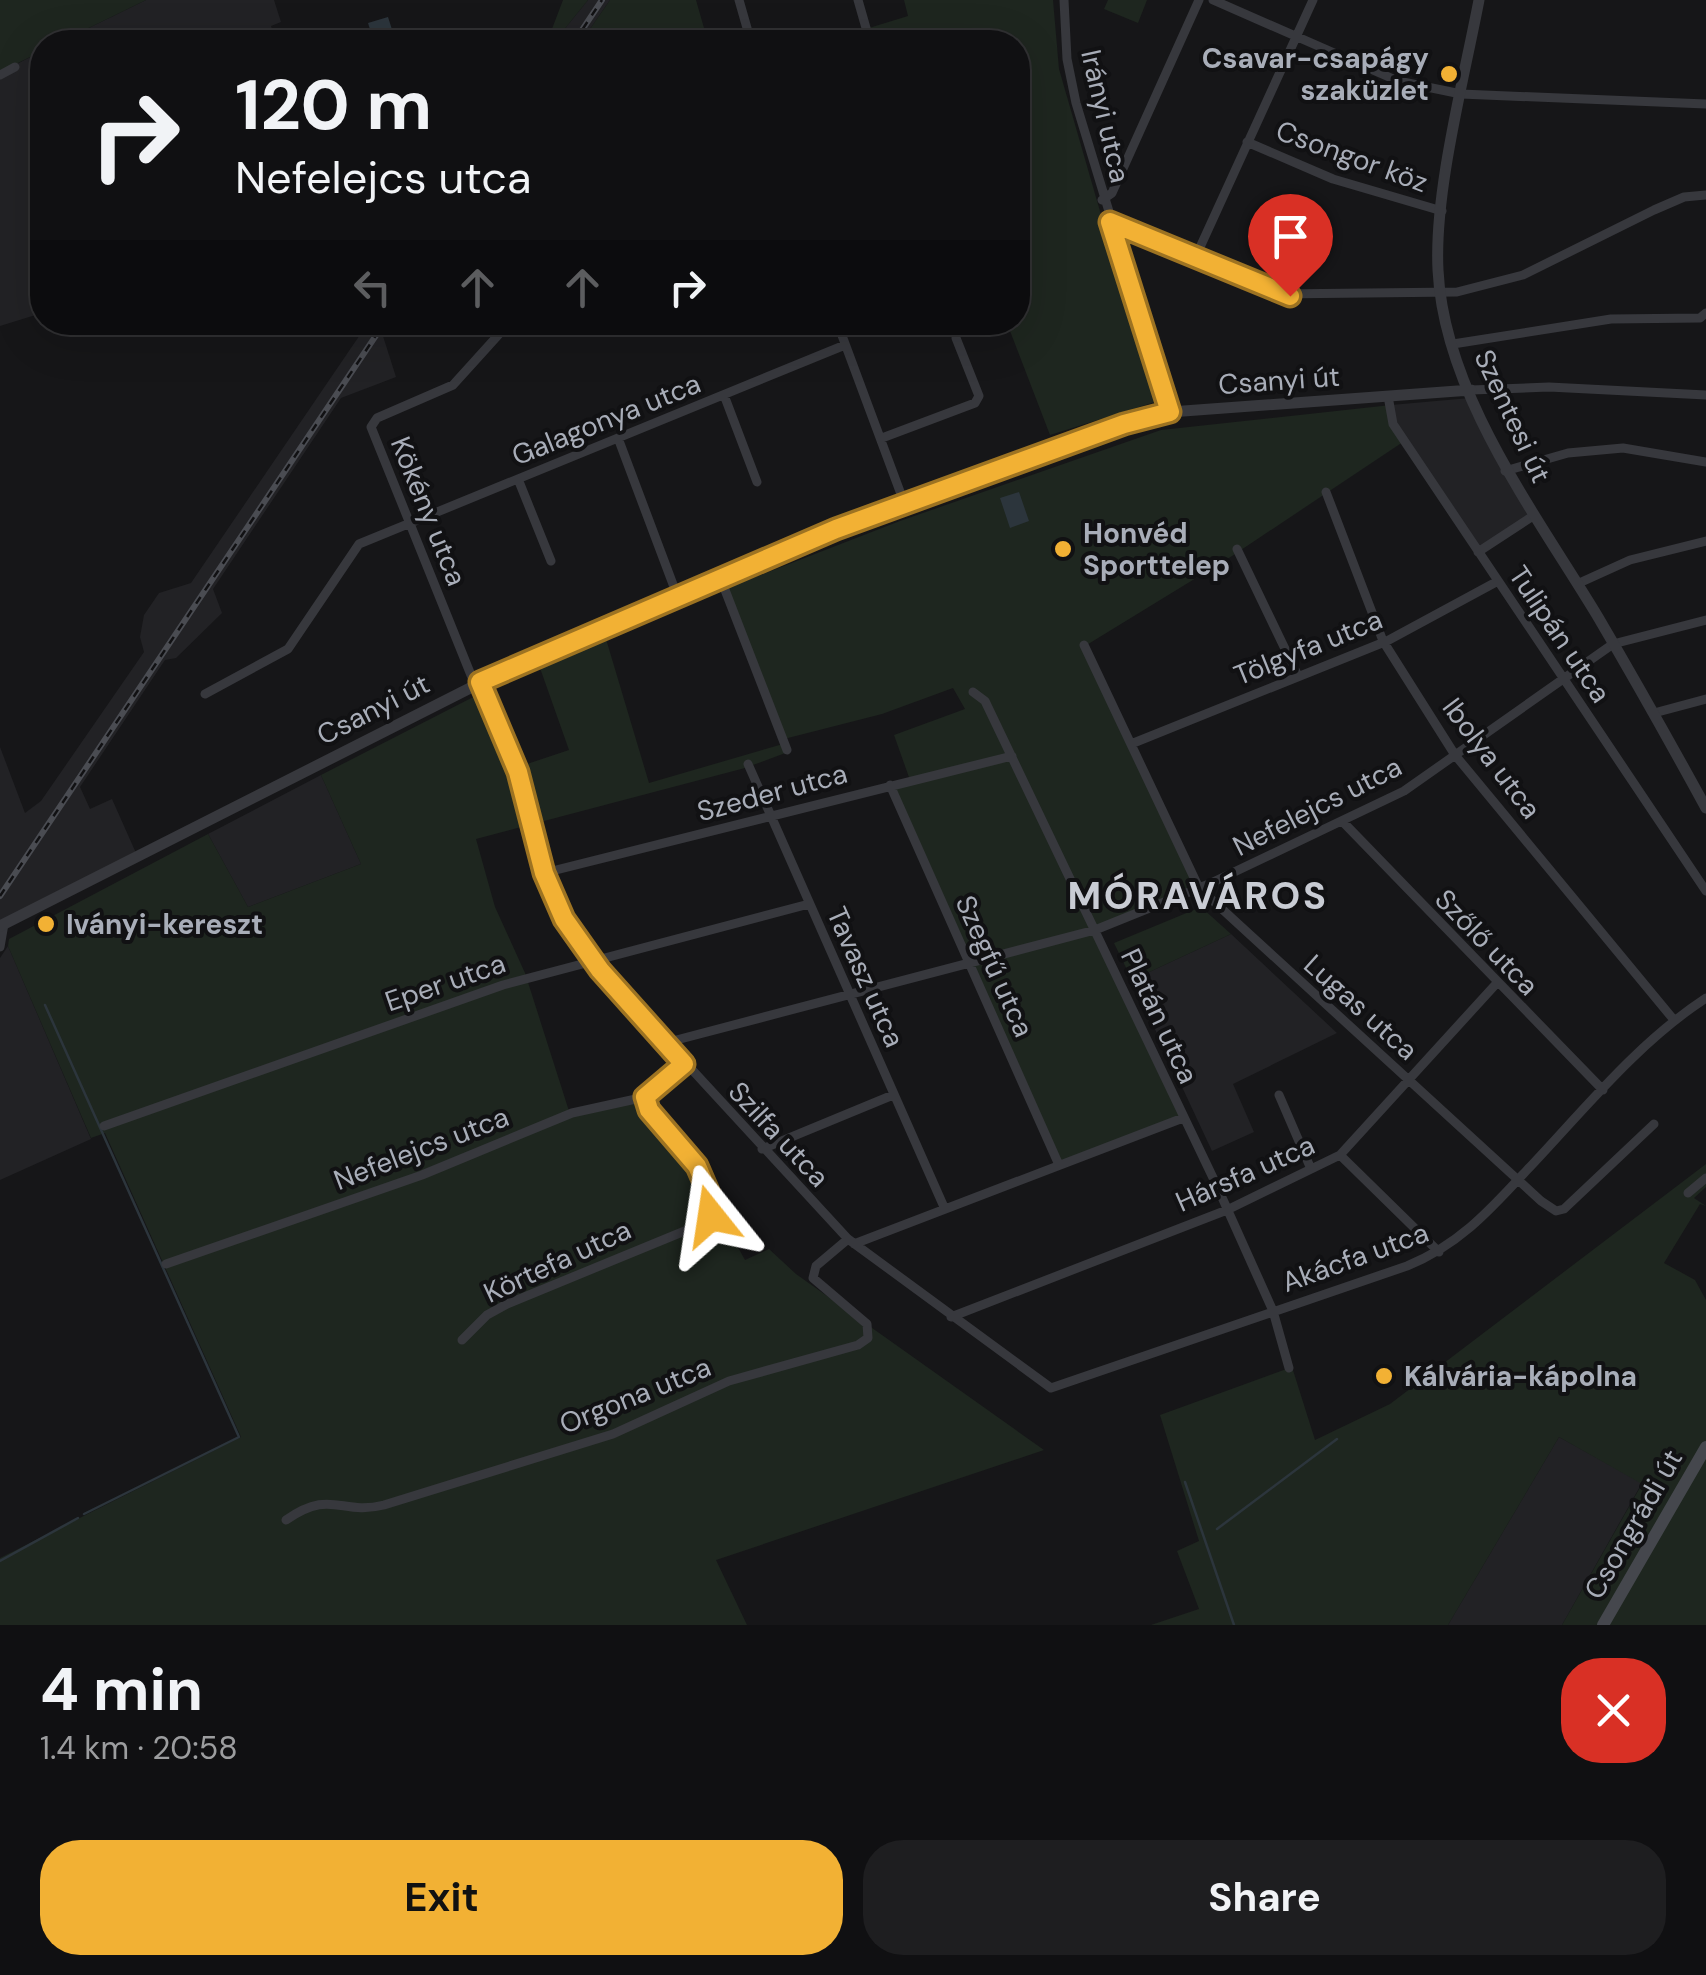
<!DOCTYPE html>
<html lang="en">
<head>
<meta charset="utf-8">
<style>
	:root { --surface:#101012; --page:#1e1e20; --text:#f1f3f6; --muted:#9c9d9f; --line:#303032; --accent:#f2b134 }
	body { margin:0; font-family:"DM Sans",sans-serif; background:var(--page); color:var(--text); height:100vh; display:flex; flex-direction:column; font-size:38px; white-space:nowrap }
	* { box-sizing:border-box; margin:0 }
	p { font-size:32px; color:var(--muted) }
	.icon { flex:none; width:55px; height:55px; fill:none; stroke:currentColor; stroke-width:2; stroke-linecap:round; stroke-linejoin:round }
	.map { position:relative; height:1625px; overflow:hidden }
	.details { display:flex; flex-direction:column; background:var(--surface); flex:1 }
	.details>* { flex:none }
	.top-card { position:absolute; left:30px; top:30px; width:1000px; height:305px; border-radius:40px; box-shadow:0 10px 40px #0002,0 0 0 2px var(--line); background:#101012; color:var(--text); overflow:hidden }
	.pin { position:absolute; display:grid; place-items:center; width:85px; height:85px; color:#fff; margin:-102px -42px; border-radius:50% 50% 50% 0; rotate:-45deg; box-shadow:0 0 10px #0007 }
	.pin .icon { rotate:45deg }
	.me { position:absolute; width:110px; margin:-55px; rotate:345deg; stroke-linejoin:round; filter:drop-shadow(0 0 8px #0008) }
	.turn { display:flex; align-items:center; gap:35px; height:210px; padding:0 40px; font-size:45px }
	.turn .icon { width:130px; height:130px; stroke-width:2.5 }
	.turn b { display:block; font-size:70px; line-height:85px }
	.lanes { display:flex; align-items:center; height:95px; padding:0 40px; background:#0003; justify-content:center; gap:50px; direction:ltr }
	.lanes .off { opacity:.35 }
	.round { display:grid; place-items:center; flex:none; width:105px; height:105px; border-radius:40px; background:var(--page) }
	.headline { display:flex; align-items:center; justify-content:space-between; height:170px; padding:0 40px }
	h1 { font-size:60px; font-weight:700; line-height:75px }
	.action { display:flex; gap:20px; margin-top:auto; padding:20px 40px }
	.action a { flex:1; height:115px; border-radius:40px; background:var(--accent); color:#111; font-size:40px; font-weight:700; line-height:115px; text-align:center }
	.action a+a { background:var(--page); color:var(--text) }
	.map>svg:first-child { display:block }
</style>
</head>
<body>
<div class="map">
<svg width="1706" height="1625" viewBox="0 0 1706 1625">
	<rect width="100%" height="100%" fill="#161618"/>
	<path fill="#222225" d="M146,0H274L281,22L271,26L276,42H60Z
		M588,0H610L581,42H554Z
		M42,51V313L0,326V78L15,65Z
		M368,323H392L383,336L396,377L341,398L213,589L222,613L176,658L165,660L80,787L90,809L112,799L136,853L4,924L0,935V747L25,813L41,801L144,652L140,637L144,615L159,593L191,583Z
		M1470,398L1531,515L1478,549L1396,425L1391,405Z
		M321,775L361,864L248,907L208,834Z
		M1231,934L1337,1033L1233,1084L1254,1132L1212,1151L1132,980Z
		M8,946L91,1139L0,1180V958Z
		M1559,1437L1642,1483L1562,1625H1448Z"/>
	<path fill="#1e261f" d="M0,0H146L60,42H42V51L0,72Z
		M563,0H588L554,42H547Z
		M610,0H696L708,42H581Z
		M904,0H1053L1059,69L1155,402L1050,435L1007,323L1018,322V42H872L869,28L908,16Z
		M1108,0H1147L1138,23L1104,9Z
		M1391,405L1392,417L1406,440L1232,556L1085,646L1199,888L1095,930L1183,1118L1059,1165L890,785L910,780L894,735L965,709L953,688L882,714L784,739L725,589L900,521L1161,430Z
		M606,639L649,783L783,744L788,752L745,768L476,839L495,907L525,973L569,1111L640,1096L691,1162L745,1260L769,1249L796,1274L1044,1450L716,1560L747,1625H0V1558L241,1437L105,1133L91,1138L8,946L9,939L208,834L248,907L361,864L321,775L485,691L518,767L569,750L540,668Z
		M1201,907L1231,934L1132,980L1114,943Z
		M1706,1164V1187L1694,1198L1706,1206L1700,1204L1664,1263L1695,1280L1706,1300V1625H1562L1642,1484L1559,1437L1448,1625H1151L1199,1609L1177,1551L1199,1541L1160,1415L1292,1367L1315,1440L1390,1404Z"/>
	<path fill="#2c353c" d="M388,17L396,42H374L368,23Z
		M1019,492L1029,521L1010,528L1000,498Z"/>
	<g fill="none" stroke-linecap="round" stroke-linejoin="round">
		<path stroke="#2c353c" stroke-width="2.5" d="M45,1005L239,1437L84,1514
			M1185,1482L1234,1625
			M1217,1529L1337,1439
			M0,1561L78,1518"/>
		<path stroke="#37383d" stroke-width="9" d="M739,0L751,42
			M858,0L870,42
			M1064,0L1067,59L1076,103L1170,412
			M1213,0L1398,81L1461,94L1706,104
			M0,75L15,67
			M1247,142L1333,179L1442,211
			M1102,200L1112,193L1199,0
			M1110,222L1277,294L1457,292L1523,275L1654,210L1684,197L1706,195
			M1196,256L1313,0
			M837,322L905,505
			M1453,344L1611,319L1700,318L1706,313
			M1471,390L1549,387L1706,395
			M724,395L757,482
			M1388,396L1393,424L1706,891
			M618,438L677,595
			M882,438L975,403L979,396L956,338
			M1505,471L1568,453L1623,448L1706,462
			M518,479L551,561
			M1326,492L1383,641L1455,755L1674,1020
			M1237,549L1298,676
			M1478,552L1533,516
			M720,577L787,750
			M1577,584L1630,560L1706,541
			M1084,645L1199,888L1541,1201L1556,1211L1564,1209L1654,1124
			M480,683L518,772L551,893L591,960L848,1239L1051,1388L1407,1266C1459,1245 1490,1210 1527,1170C1583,1111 1637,1043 1706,998
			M475,685L371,427L377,418L453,385L510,322
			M973,692L985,701L1216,1184L1273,1311L1289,1368
			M205,694L288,649L359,544L845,345
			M1654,713L1706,699
			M1131,744L1387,641L1498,581
			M748,764L944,1207
			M890,785L1059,1165
			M1343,822L1603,1090
			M544,873L1012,756
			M0,947L4,924
			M665,1043L1095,930L1209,884L1404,791L1613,644L1706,620
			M1279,1095L1311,1169
			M104,1126L503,985L809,904
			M762,1149L893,1095
			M1340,1155L1439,1252
			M1688,1193L1706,1178
			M854,1244L1183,1118
			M166,1264L422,1175L572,1113L645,1097L684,1063
			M951,1317L1227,1210L1340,1155L1496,984
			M462,1340L487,1315L507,1304L709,1221C724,1179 672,1139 649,1110L645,1097
			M286,1520C332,1488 340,1516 384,1505L613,1434L729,1381L858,1345L868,1338L867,1324L813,1278L816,1266L848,1239"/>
		<path stroke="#37383d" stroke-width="11" d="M1479,0C1464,79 1434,192 1438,270C1444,394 1536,514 1598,617C1635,680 1671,744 1706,808
			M0,926L480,683L837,529L1123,424L1170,412L1471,390"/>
		<path stroke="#45474d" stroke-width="12" d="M1603,1625L1706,1447"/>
		<defs>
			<path id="rail" d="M574,42L602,0
				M0,896L385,322"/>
		</defs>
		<use href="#rail" stroke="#4a4c52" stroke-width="6"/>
		<use href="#rail" stroke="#111113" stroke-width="2.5" stroke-dasharray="8" stroke-linecap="butt"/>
	</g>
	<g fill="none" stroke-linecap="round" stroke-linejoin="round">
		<defs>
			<path id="route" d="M711,1216L710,1196L697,1166L649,1110L645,1097L684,1064L600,970L564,919L544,873L518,772L480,682L836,529L1124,424L1170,412L1110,222L1290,296"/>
		</defs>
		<use href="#route" stroke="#9d7322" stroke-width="25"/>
		<use href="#route" stroke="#f2b134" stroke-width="18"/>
	</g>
	<g fill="#f2b134" stroke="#111113" stroke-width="4">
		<circle cx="1449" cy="74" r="10"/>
		<circle cx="1063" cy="549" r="10"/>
		<circle cx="46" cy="924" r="10"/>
		<circle cx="1384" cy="1376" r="10"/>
	</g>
	<g text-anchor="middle" stroke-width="8" stroke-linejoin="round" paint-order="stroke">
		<g font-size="28" font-weight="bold" fill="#a8adb8" stroke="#111113" text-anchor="start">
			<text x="1429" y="68" text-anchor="end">Csavar-csapágy<tspan x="1429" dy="32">szaküzlet</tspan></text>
			<text x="1083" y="543">Honvéd<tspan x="1083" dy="32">Sporttelep</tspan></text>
			<text x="66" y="934">Iványi-kereszt</text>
			<text x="1404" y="1386">Kálvária-kápolna</text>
		</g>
		<g font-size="28" fill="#a8adb8" stroke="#111113">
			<text transform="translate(1106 116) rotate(77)" y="10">Irányi utca</text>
			<text transform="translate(1352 156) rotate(20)" y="10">Csongor köz</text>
			<text transform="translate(1279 380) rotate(-4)" y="10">Csanyi út</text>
			<text transform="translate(1513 416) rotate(65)" y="10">Szentesi út</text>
			<text transform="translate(606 419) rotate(-22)" y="10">Galagonya utca</text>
			<text transform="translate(429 511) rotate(68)" y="10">Kökény utca</text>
			<text transform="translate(1560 634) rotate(56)" y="10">Tulipán utca</text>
			<text transform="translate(1308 647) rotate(-22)" y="10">Tölgyfa utca</text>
			<text transform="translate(373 709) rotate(-27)" y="10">Csanyi út</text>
			<text transform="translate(1492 758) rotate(53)" y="10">Ibolya utca</text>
			<text transform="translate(772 792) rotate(-15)" y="10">Szeder utca</text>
			<text transform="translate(1317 806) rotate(-27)" y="10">Nefelejcs utca</text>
			<text transform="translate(1487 942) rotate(46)" y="10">Szőlő utca</text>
			<text transform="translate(995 966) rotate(66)" y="10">Szegfű utca</text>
			<text transform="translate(866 977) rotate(66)" y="10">Tavasz utca</text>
			<text transform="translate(445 982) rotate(-19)" y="10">Eper utca</text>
			<text transform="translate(1361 1007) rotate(42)" y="10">Lugas utca</text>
			<text transform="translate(1160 1016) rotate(65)" y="10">Platán utca</text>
			<text transform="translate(779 1134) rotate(47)" y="10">Szilfa utca</text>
			<text transform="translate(421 1148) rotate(-21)" y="10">Nefelejcs utca</text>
			<text transform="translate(1245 1173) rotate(-24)" y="10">Hársfa utca</text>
			<text transform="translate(1355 1257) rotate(-20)" y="10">Akácfa utca</text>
			<text transform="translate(557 1261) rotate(-25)" y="10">Körtefa utca</text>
			<text transform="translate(635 1395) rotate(-22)" y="10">Orgona utca</text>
			<text transform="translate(1633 1524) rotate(-60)" y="10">Csongrádi út</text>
		</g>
		<g font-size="38" font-weight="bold" letter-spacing="2.5" fill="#c9ccd4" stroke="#111113">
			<text x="1198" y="909">MÓRAVÁROS</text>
		</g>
	</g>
</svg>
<div class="pin" style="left:1290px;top:296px;background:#d93025"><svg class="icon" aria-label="arrive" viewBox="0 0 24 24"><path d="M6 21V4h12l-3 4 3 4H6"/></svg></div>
<svg class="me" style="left:711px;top:1216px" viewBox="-20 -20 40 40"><path d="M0-17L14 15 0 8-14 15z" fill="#f2b134" stroke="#fff" stroke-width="4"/></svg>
<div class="top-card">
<div class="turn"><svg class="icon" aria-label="right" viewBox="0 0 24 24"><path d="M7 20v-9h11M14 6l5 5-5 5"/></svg><div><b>120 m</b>Nefelejcs utca</div></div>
<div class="lanes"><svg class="icon off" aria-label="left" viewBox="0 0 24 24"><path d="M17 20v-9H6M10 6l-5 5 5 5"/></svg><svg class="icon off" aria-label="ahead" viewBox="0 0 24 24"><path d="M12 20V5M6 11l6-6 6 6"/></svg><svg class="icon off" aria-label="ahead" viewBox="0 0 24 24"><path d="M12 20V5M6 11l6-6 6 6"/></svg><svg class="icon" aria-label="right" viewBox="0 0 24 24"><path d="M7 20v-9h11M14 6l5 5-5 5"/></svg></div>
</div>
</div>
<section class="details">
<div class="headline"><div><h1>4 min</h1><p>1.4 km · 20:58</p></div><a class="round" style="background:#d93025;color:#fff"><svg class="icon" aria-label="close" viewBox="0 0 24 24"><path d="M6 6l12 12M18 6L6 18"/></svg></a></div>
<div class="action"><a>Exit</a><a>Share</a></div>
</section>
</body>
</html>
